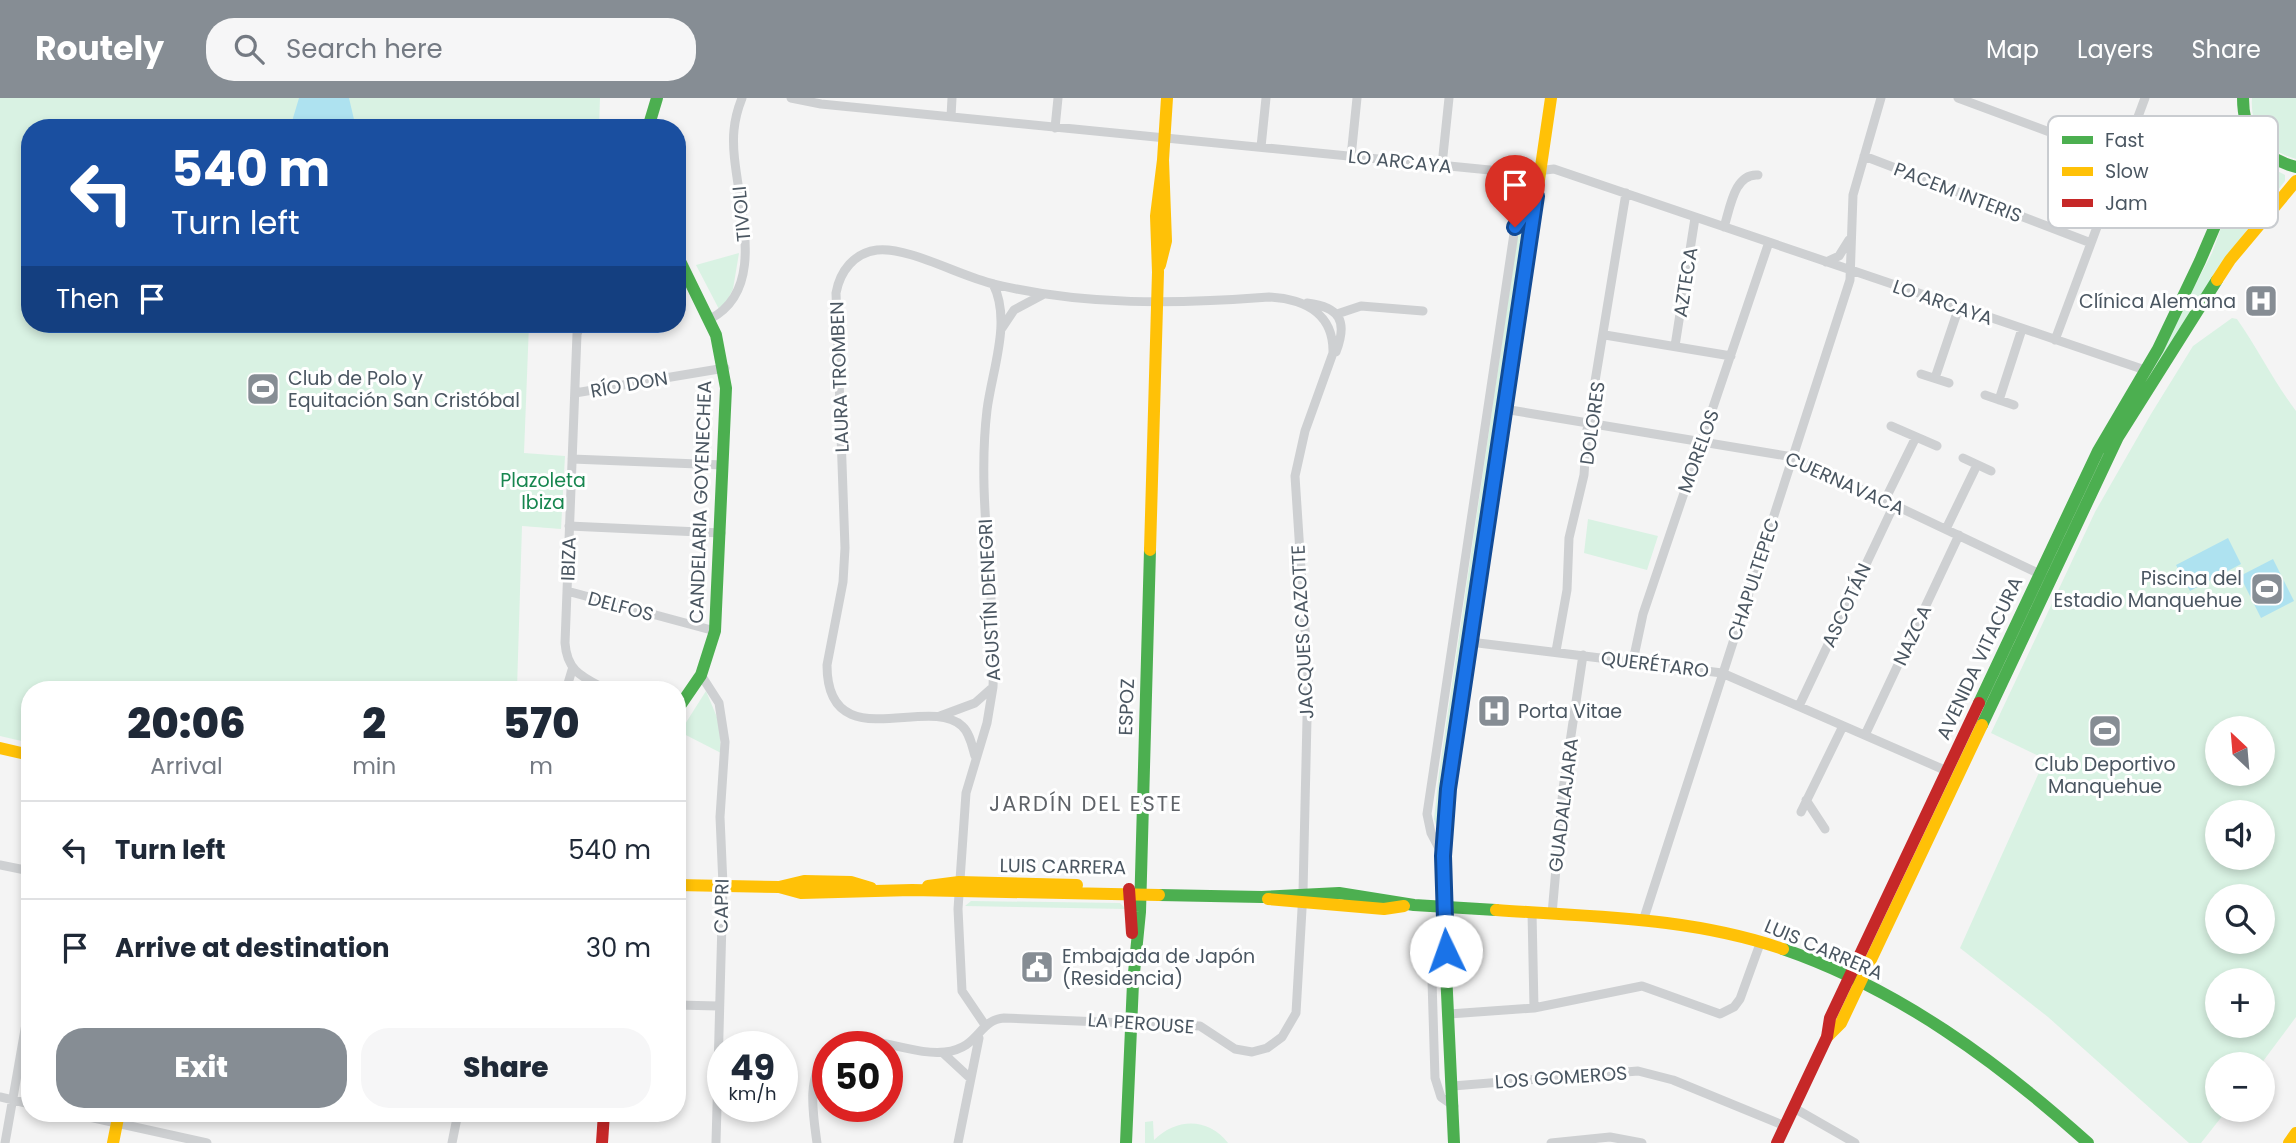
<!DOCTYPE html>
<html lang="en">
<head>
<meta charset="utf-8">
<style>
	:root { --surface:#fff; --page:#f6f6f7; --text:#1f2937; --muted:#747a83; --line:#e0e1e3; --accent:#868d94 }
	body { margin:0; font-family:Poppins,sans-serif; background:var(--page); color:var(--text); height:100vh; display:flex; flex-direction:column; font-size:26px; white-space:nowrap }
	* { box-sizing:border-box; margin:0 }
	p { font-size:23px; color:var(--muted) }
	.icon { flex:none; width:38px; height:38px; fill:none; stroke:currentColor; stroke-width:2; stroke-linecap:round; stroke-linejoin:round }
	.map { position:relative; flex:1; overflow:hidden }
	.details { position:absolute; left:21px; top:583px; width:665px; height:441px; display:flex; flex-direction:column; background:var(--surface); border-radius:28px; box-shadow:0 4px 10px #0003 }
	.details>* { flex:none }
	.top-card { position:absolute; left:21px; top:21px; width:665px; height:214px; border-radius:28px; box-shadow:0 4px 10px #0003; background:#1a4fa0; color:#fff; overflow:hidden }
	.needle { width:46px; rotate:334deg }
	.buttons { position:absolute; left:2205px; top:618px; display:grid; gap:14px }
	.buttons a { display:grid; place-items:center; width:70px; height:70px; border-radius:50%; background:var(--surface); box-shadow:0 4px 10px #0003; font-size:35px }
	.speed { position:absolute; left:707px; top:933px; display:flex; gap:14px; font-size:35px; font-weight:700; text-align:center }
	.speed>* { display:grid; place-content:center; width:91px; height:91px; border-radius:50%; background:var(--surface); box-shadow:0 4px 10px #0003; line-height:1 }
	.speed small { font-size:18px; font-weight:400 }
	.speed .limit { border:10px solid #d22; background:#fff; color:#111 }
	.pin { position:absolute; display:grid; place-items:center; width:60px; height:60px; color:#fff; margin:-72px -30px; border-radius:50% 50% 50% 0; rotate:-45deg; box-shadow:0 0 7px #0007 }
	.pin .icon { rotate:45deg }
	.me { position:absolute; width:77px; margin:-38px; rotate:357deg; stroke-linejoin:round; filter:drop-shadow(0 0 5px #0008) }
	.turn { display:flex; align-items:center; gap:24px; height:147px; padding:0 35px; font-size:32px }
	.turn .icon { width:91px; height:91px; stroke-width:2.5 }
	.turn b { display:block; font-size:49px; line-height:60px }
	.then { display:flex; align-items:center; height:66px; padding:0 35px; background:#0003; gap:14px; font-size:26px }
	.eta { display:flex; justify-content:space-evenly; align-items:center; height:119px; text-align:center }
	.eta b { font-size:42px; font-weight:800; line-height:49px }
	.action { display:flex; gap:14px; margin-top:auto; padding:14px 35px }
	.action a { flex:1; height:80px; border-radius:28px; background:var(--accent); color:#fff; font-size:28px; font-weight:800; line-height:80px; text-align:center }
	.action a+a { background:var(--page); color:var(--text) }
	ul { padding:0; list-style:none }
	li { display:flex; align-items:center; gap:21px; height:98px; padding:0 35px; border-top:2px solid var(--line) }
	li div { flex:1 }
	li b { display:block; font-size:26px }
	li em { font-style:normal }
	header { display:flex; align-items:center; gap:42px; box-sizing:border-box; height:98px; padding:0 35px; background:var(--accent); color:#fff }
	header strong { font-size:33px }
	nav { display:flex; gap:38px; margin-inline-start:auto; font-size:24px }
	.search { width:490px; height:63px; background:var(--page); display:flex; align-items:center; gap:18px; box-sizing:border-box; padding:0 24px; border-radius:28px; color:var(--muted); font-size:26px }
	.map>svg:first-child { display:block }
</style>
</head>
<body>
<header>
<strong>Routely</strong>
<div class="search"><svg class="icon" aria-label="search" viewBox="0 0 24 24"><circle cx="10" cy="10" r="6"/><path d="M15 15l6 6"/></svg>Search here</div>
<nav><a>Map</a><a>Layers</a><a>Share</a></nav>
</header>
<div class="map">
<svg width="2296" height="1045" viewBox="0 0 2296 1045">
	<rect width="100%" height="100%" fill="#f4f4f4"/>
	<path fill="#d9f2e3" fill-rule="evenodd" d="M0,0H600L599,30H30V226H529L524,355L565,358L561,431L522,428L517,591L30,592V645L0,638Z
		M2252,0H2296V61C2266,53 2250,31 2252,0Z
		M2253,60L2285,77V83L2243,137L2141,290L2212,155L2245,64Z
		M1524,123L1448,649L1437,730L1434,721L1439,675L1519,128Z
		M739,155L733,191L721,215L696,167Z
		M2232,220L2237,221C2258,251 2274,284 2296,313V919L2261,966H2217V1012H2227L2201,1045H2189L2048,919L1960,850L2045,661L1991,635L2095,414L2151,316L2193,248ZM2217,630H2263V676H2217ZM2217,714H2263V760H2217ZM2217,798H2263V844H2217ZM2217,882H2263V928H2217Z
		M1588,421L1658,438L1647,472L1584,455Z
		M706,593L719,624L721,655L680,634Z
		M971,803L1120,805L1126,811L965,808Z
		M1153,1023L1154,1042C1176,1020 1208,1019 1228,1045H1145V1024Z"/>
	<path fill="#aee2f0" d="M299,0H349L356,30H290Z
		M2228,440L2241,466L2190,493L2176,467Z
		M2273,461L2294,503L2261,520L2240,478Z"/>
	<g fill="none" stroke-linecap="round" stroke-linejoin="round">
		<path stroke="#ced0d2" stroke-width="9" d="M791,0L821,6L1520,75L1554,71L2145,272
			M1958,0L2122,61
			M951,19L952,0
			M1055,30L1058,0
			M1261,49L1266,0
			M1864,58L2091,145
			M1351,59L1357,0
			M1442,67L1449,0
			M1724,129C1730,111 1734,75 1758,77
			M1826,164L1839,158L1849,142
			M1307,205C1340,209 1348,223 1336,254
			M1337,216L1361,208L1423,213
			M710,221C776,187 728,86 734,32C735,21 738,10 742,0
			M581,226L577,236L565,545C567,574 583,579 607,592
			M1002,230L1014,212L1044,196
			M1605,237L1731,258
			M2055,242L2145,0
			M1675,248L1695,120
			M1921,276L1949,285
			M1935,280L1959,209
			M575,295L725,270
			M1985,297L2014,307
			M1999,302L2022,231
			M1504,311L1793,359L2042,477
			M1891,328L1937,348
			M1963,360L1991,373
			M572,361L723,367
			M1885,402L1916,339
			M569,428L721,435
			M1946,431L1977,367
			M567,493L715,533
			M1470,544L1722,575L1947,673
			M1556,553L1567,492L1569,440L1584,377L1587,332L1626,95
			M1633,563L1643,516L1769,144
			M701,577L719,605L725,644L720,719L723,787L716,1045
			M566,592L572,572
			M1799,608L1894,407
			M940,618L975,605L993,589
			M1865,637L1959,437
			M1806,702L1825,731
			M1801,714L1843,628
			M1443,758L1431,735L1427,716L1515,129L1520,75
			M0,767L30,773
			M1532,814L1534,910
			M1552,816L1563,691L1583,557
			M1644,820L1850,182L1853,97L1881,0
			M1444,832L1431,850L1435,980L1441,999L1454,1008
			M677,907L718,908
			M1449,916L1534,910L1642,888L1720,916L1734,909L1740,901L1761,843
			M985,927L962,893L958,811L966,695L987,625L993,589C997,497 976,404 987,312C992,272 1012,223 993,186
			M837,948C872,933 910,958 945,954C980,950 978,922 1004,920L1200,928L1235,951L1252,954L1267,950L1282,939L1296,915L1303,794L1308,578L1295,378L1305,333L1333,255C1334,215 1304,201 1269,199C1178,206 1083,208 994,186C962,179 907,148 877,152C854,155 840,173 836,195L845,450L843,484L827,567C827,661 928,596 962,628C970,635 972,648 975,658
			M943,955L970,980
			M1453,988L1638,973L1673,982L1785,1028
			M0,999L30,1006
			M1794,1010L1855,1045
			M71,1015L207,1045
			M552,1015L604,1018
			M5,1045L30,903
			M452,1045L458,1015
			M817,1045C813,1016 806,978 828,955
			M958,1045L979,940
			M1551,1045L1610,1039L1642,1045"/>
		<path stroke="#4caf50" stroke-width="12" d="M2243,0C2243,36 2261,60 2296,69
			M648,30L657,0
			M677,157L716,237L726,290L715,533L701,577L677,612
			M1979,605L2098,353L2158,251L2200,163L2227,100L2245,27
			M1982,627L2118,339L2217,182
			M1159,797L1262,799L1339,795L1414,807L1496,812
			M1783,851C1899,891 1998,964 2088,1045
			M1126,1045L1133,885L1140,814L1150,452
			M1454,1045L1443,809L1446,711L1488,428"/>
		<path stroke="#ffc107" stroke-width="12" d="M1515,129L1534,102
			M1527,164L1551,0
			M1160,167L1166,143L1163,62L1167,0
			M2217,182L2230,162L2296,83
			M1150,452L1158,174L1156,118L1163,62
			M0,650L30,657
			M677,787L779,789L804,783L851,784L871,790
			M928,788L959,784L1077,787
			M779,789L801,795L912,792L1159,797
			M1268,801L1384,811L1404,808
			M1496,812C1594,819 1690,819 1783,851
			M1827,939L1841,925L1982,627
			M113,1045L119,1015
			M2289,1045L2296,1035"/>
		<path stroke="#c62828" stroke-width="12" d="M1488,428L1527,164
			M1129,791L1132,835
			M602,1045L604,1015
			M1777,1045L1827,939L1830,920L1979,605"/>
	</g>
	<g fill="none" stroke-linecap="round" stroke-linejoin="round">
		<defs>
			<path id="route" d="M1446,853L1443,758L1448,691L1536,98L1515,129"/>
		</defs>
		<use href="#route" stroke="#114b97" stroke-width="18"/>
		<use href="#route" stroke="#1a73e8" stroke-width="12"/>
	</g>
	<defs>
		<symbol id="hospital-square" viewBox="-11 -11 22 22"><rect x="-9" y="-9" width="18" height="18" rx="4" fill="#868d94" stroke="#fff"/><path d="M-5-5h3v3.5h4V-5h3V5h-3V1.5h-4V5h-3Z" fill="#fff"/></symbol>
		<symbol id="stadium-square" viewBox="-11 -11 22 22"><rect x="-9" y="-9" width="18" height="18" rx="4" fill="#868d94" stroke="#fff"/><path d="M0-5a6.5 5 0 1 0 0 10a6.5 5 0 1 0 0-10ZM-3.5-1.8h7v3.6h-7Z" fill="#fff"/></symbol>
		<symbol id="civic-square" viewBox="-11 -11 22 22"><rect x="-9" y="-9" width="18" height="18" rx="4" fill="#868d94" stroke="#fff"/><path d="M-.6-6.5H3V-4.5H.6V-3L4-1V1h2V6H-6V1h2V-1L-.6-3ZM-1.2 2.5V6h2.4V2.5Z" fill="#fff"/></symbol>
	</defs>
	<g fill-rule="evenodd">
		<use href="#hospital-square" x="2242" y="184" width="38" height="38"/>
		<use href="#stadium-square" x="244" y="272" width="38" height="38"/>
		<use href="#stadium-square" x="2248" y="472" width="38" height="38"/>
		<use href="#hospital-square" x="1475" y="594" width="38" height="38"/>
		<use href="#stadium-square" x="2086" y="614" width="38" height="38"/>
		<use href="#civic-square" x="1018" y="850" width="38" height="38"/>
	</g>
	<g text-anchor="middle" stroke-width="6" stroke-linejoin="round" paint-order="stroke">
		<g font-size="19" fill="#4a5661" stroke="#fff">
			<text transform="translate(1400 63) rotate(6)" y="7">LO ARCAYA</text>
			<text transform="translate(1958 94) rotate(21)" y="7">PACEM INTERIS</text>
			<text transform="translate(741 116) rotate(-95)" y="7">TIVOLI</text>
			<text transform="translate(1685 184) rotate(-81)" y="7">AZTECA</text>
			<text transform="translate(1943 204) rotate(19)" y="7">LO ARCAYA</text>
			<text transform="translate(839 279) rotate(-92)" y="7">LAURA TROMBEN</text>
			<text transform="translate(629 286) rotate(-10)" y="7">RÍO DON</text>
			<text transform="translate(1592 325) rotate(-82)" y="7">DOLORES</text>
			<text transform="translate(1698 353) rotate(-70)" y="7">MORELOS</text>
			<text transform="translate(1845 385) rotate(24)" y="7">CUERNAVACA</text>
			<text transform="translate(700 404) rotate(-88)" y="7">CANDELARIA GOYENECHEA</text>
			<text transform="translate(568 461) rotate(-88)" y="7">IBIZA</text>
			<text transform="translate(1753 481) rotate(-72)" y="7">CHAPULTEPEC</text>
			<text transform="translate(989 502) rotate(-93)" y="7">AGUSTÍN DENEGRI</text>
			<text transform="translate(1846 507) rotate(-65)" y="7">ASCOTÁN</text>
			<text transform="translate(621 508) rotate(15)" y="7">DELFOS</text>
			<text transform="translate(1302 534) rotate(-93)" y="7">JACQUES CAZOTTE</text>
			<text transform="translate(1912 537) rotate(-65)" y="7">NAZCA</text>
			<text transform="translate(1979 560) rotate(-65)" y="7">AVENIDA VITACURA</text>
			<text transform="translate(1655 566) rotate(7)" y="7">QUERÉTARO</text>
			<text transform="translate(1126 609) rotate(-88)" y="7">ESPOZ</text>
			<text transform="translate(1563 707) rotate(-83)" y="7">GUADALAJARA</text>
			<text transform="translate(1063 768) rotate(1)" y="7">LUIS CARRERA</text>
			<text transform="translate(721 808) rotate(-89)" y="7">CAPRI</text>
			<text transform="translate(1824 851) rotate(23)" y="7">LUIS CARRERA</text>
			<text transform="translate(1141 925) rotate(4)" y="7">LA PEROUSE</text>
			<text transform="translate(1561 979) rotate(-4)" y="7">LOS GOMEROS</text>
		</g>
		<g font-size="19" fill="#4a5661" stroke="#fff" text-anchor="start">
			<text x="2236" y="210" text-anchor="end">Clínica Alemana</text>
			<text x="288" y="287">Club de Polo y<tspan x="288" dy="22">Equitación San Cristóbal</tspan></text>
			<text x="2242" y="487" text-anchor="end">Piscina del<tspan x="2242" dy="22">Estadio Manquehue</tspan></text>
			<text x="1518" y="620">Porta Vitae</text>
			<text x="2105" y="673" text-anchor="middle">Club Deportivo<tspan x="2105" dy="22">Manquehue</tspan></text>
			<text x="1062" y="865">Embajada de Japón<tspan x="1062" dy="22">(Residencia)</tspan></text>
		</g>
		<g font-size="19" fill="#17864f" stroke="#fff">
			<text x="543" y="389">Plazoleta<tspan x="543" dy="22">Ibiza</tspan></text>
		</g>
		<g font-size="21" letter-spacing="2" fill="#5f6368" stroke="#fff">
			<text x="1086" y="713">JARDÍN DEL ESTE</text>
		</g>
	</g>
	<rect x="2048" y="18" width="230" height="112" rx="10" fill="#fff" stroke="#c9ccd0" stroke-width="2"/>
	<rect x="2062" y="38" width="31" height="8" fill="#4caf50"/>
	<rect x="2062" y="69" width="31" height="9" fill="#ffc107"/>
	<rect x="2062" y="101" width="31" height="8" fill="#c62828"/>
	<g font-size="19" fill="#4a5661">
		<text x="2105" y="49">Fast</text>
		<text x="2105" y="80">Slow</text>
		<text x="2105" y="112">Jam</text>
	</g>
</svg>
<div class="buttons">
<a><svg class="needle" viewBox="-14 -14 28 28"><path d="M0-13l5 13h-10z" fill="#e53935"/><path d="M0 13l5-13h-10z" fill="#747a83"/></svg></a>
<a><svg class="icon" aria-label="sound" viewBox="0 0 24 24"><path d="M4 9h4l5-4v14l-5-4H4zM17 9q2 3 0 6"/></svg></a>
<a><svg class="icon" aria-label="search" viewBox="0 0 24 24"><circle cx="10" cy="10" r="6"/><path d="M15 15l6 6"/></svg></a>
<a>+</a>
<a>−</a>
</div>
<div class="speed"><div>49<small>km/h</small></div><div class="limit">50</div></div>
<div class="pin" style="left:1515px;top:129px;background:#d93025"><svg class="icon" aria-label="arrive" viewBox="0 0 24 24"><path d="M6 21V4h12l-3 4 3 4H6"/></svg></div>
<svg class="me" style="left:1446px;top:853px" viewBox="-20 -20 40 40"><circle r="19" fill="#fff"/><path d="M0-13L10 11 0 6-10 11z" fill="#1a73e8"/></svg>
<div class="top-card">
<div class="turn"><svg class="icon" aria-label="left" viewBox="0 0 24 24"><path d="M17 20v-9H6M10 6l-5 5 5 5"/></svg><div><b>540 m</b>Turn left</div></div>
<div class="then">Then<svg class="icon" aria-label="arrive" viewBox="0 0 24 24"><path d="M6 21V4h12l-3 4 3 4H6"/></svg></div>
</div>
<section class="details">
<div class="eta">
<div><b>20:06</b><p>Arrival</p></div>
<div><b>2</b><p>min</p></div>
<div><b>570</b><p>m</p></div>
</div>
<ul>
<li><svg class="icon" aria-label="left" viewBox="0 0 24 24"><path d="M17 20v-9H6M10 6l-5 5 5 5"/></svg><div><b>Turn left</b></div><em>540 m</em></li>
<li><svg class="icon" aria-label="arrive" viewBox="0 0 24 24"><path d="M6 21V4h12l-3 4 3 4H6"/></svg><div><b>Arrive at destination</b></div><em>30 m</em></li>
</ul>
<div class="action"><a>Exit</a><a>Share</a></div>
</section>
</div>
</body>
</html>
